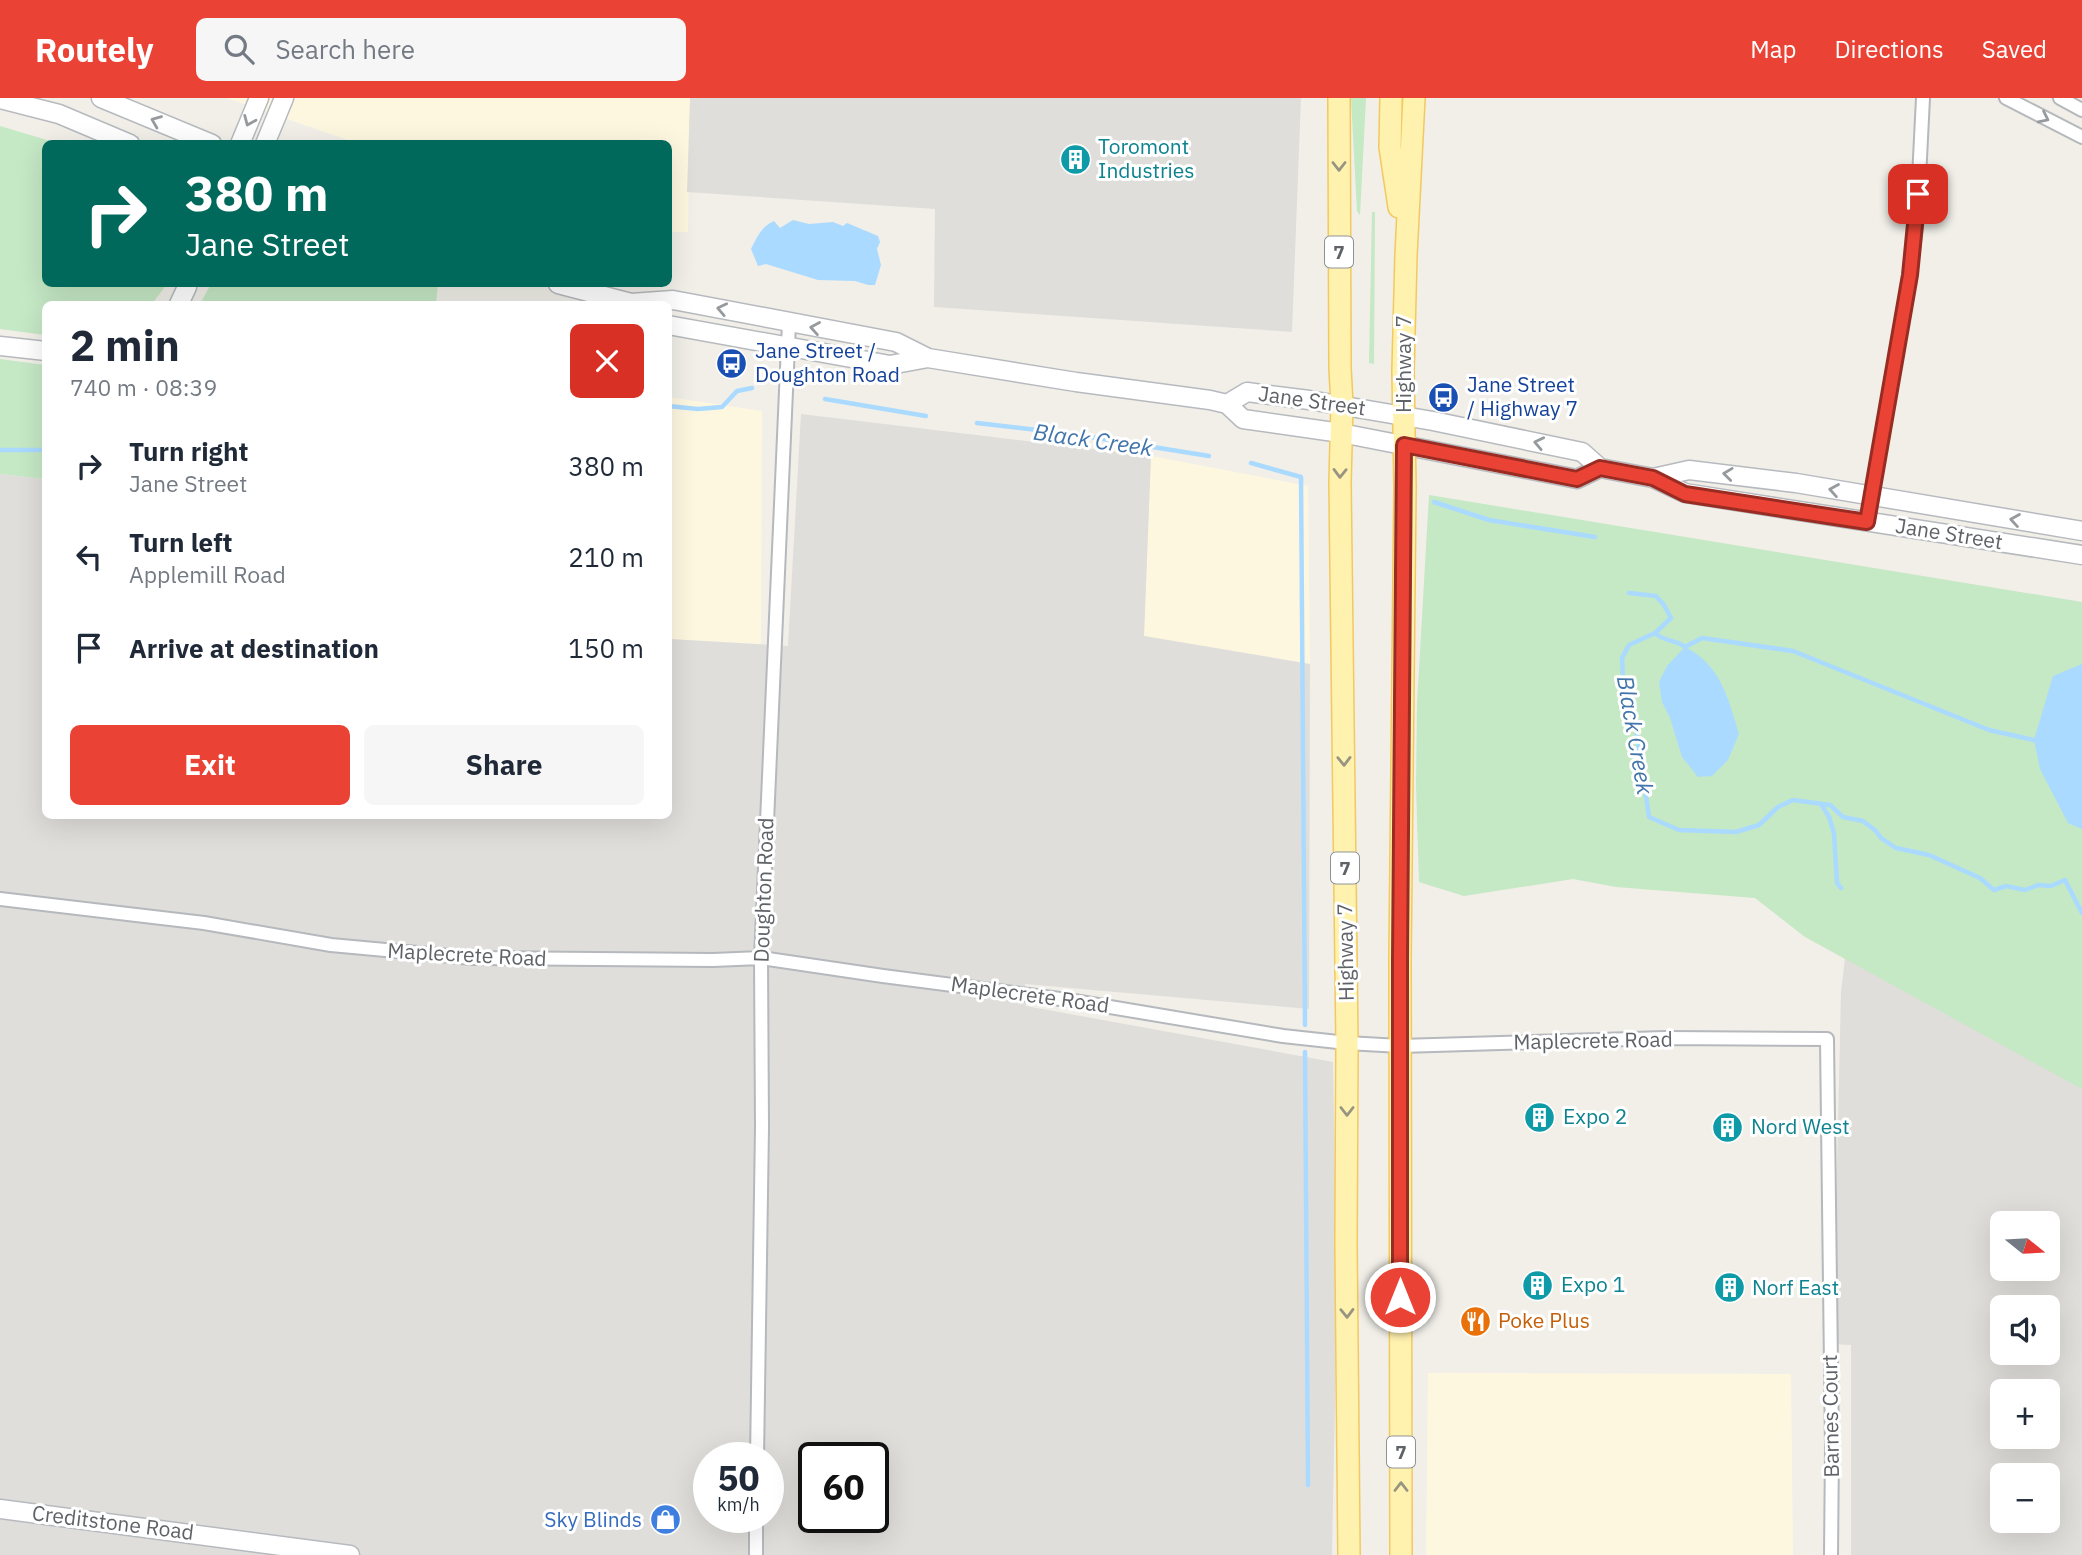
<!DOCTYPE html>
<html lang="en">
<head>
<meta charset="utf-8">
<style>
	:root { --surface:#fff; --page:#f6f6f7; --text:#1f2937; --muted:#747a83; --accent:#ea4335 }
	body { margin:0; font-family:"IBM Plex Sans",sans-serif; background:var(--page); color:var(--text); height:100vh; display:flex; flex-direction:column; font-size:26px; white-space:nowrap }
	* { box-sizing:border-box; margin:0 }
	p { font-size:23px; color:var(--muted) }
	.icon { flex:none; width:38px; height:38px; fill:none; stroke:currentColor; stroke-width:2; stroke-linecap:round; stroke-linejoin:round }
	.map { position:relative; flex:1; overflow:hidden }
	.details { position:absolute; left:42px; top:203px; width:630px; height:518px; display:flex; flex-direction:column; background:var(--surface); border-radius:10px; box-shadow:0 7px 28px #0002 }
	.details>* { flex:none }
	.guide { position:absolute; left:42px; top:42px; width:630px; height:147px; border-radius:10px; box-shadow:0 7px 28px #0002; background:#00695c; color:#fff; overflow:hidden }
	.needle { width:46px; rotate:108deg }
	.controls { position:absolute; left:1990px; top:1113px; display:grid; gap:14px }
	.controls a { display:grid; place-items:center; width:70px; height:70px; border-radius:10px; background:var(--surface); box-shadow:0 7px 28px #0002; font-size:35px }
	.speed { position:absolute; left:693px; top:1344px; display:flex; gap:14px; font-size:35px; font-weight:700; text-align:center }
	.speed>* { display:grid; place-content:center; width:91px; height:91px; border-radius:50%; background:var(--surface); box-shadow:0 7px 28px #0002; line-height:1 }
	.speed small { font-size:18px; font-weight:400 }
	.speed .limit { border:4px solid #111; border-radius:10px; background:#fff; color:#111 }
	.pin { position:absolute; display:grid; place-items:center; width:60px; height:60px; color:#fff; margin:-30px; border-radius:14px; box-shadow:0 4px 10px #0006 }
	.me { position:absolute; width:77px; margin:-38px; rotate:0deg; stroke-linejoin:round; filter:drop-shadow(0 0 5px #0008) }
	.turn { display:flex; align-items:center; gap:24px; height:147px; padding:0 28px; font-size:32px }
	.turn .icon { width:91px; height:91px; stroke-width:2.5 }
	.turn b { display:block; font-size:49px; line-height:60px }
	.round { display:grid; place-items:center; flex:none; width:74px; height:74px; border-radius:10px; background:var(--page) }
	.overview { display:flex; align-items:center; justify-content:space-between; height:119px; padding:0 28px }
	h1 { font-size:42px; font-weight:700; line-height:52px }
	.cta { display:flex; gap:14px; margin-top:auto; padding:14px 28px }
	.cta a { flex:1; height:80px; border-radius:10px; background:var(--accent); color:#fff; font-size:28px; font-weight:700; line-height:80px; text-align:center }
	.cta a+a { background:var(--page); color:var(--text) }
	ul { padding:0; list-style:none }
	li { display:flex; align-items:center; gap:21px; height:91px; padding:0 28px }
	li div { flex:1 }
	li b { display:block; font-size:26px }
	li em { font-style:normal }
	header { display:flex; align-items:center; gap:42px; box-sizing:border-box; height:98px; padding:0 35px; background:var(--accent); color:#fff }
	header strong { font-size:33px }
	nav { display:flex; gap:38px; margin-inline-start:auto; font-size:24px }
	.search { width:490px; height:63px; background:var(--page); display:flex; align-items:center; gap:18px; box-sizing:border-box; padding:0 24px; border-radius:10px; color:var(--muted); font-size:26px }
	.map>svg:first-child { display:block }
</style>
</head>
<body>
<header>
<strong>Routely</strong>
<div class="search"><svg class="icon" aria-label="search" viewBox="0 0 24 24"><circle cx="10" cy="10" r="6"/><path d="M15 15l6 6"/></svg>Search here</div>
<nav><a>Map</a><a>Directions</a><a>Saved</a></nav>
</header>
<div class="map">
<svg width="2082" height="1457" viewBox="0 0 2082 1457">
	<rect width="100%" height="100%" fill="#f1efe8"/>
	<path fill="#fef7e0" d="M227,0H690L688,134H669L668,46L356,45Z
		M668,299L762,313L761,546L669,541Z
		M1151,358L1308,388L1310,566L1144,538Z
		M1428,1275L1791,1276L1793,1457H1426Z"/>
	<path fill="#e0deda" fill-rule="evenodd" d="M690,0H1301L1292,234L934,209L935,111L687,94Z
		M801,316L1151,358L1144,538L1310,566L1309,911L1025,886L1026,908L1333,964L1337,1199L1332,1457H0V376L45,381L46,718H668L669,541L788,548ZM709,1360H768V1419H709ZM814,1360H873V1419H814Z
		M1848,834L2082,971V1457H1851V1247L1833,1246L1841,894ZM2002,1125H2048V1171H2002ZM2002,1209H2048V1255H2002ZM2002,1293H2048V1339H2002ZM2002,1377H2048V1423H2002Z"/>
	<path fill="#c5e8c5" d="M1351,0H1366L1360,117L1357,113Z
		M0,28L57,45L46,46V186H167L152,206H46L45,237L0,231Z
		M1372,114H1375L1374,266L1369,265Z
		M211,186H438L436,206H200Z
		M0,261L45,267V381L0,376Z
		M1429,397L2082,504V991L1805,839L1755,800L1616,789L1573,781L1464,798L1419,784L1416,687L1417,606Z"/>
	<path fill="#aadaff" d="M793,122L809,126L833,124L843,128L847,125L878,138L880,144L877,151L881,167L875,187H868L855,183L818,182L766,166L758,168L751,151C757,139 762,128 774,123L780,130Z
		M1685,549C1721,567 1728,600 1739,636L1728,662L1712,678L1698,679L1682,659L1670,620L1662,604L1659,584L1667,568Z
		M2082,566V731L2068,725L2040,671L2034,642L2053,578Z"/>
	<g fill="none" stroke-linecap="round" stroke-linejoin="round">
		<path stroke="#aadaff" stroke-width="4.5" d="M825,301L926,318
			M668,308L698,311L722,309L737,293L752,290
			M977,325L1072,336L1209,358
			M0,352H46
			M1251,365L1301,379L1305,927
			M1434,404L1489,422L1595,439
			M1629,495L1656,498L1664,507L1671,520L1655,535L1629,547L1622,560L1624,601L1635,624L1649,719L1679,732L1736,734L1759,727L1778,709L1793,702L1830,707L1843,719L1863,723L1876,733L1881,740L1896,750L1929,757L1980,780L1994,792L2006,788L2025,792L2038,787L2051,788L2065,782L2082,815
			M1655,535C1664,544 1675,541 1685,549L1702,540L1793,553L1989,632L2034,642
			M1821,706L1829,719L1834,735L1837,785L1841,790
			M1305,954L1308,1387"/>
		<defs>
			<path id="street" d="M2006,0L2082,39
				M2060,0L2082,12
				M1867,424L1910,177L1917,120L1923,0
				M0,801L204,825L331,847L472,860L713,862L761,860L883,878L1068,902L1283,938L1347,945L1400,948L1665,940L1827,941L1832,1350L1831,1457
				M757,1360L762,1029L761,860L789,225
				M756,1457V1419"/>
			<path id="secondary" d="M101,0L212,46
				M0,1L59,16L130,46
				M240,46L259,0
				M265,46L284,0
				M558,186L631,205L673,202L896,244L928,260L1076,284L1210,302L1227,306L1243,321L1341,335L1577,381L1600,370
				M179,206L187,189V186
				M668,227L890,267L928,260
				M0,248L46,253
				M1227,306L1247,294L1309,302L1433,323L1582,354L1600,370L1653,380L1685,395L2082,457
				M1653,380L1689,372L1796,385L2082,433
				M0,1411L350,1457"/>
			<path id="primary" d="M1339,0L1340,270L1342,307L1340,385L1347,945L1346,1146L1349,1457
				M1391,0L1390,49L1399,109
				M1401,1457L1400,861L1405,389L1403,273L1406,157L1414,0"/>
		</defs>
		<use href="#street" stroke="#b5b8bc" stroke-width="16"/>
		<use href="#secondary" stroke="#b6babf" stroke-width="21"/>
		<use href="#primary" stroke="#f2c960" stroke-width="24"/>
		<use href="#street" stroke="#fff" stroke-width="12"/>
		<use href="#secondary" stroke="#fff" stroke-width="18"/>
		<use href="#primary" stroke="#fff2af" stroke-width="21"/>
	</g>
	<defs><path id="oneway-chevron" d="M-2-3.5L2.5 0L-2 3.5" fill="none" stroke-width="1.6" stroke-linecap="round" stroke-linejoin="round" transform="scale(1.75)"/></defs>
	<g stroke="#979a9d">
		<use href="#oneway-chevron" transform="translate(2044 20) rotate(26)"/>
		<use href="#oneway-chevron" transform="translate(156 23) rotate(-158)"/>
		<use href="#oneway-chevron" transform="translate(249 23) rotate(113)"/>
		<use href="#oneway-chevron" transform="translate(722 211) rotate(-168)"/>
		<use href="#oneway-chevron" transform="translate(815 230) rotate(-170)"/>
		<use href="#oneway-chevron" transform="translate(1539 345) rotate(-168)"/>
		<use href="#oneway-chevron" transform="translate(1728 376) rotate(-173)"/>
		<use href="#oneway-chevron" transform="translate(1834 392) rotate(-170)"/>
		<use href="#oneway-chevron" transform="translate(2015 422) rotate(-171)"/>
	</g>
	<g stroke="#979581">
		<use href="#oneway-chevron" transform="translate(1339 68) rotate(90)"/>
		<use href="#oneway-chevron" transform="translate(1340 375) rotate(91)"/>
		<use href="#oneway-chevron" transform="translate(1344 663) rotate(89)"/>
		<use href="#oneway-chevron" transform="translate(1347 1013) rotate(90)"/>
		<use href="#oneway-chevron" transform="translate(1347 1215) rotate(89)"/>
		<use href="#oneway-chevron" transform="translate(1401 1389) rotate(-90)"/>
	</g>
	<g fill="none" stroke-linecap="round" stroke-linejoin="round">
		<defs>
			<path id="route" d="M1400,1199V861L1404,347L1577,381L1600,370L1653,380L1685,396L1867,424L1910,177L1918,96"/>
		</defs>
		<use href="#route" stroke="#982c22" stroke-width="18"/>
		<use href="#route" stroke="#ea4335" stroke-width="12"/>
	</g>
	<defs>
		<symbol id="building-disc" viewBox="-11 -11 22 22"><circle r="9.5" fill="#0f9aa8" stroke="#fff"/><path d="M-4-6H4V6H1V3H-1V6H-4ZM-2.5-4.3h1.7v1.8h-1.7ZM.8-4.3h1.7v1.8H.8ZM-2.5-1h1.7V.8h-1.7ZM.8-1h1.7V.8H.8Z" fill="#fff"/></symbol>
		<symbol id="bus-disc" viewBox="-11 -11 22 22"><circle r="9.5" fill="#1a4fb4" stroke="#fff"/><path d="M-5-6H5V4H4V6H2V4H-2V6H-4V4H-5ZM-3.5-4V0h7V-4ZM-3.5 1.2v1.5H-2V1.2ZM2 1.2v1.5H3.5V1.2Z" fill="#fff"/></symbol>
		<symbol id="restaurant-disc" viewBox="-11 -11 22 22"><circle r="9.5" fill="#e8710a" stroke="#fff"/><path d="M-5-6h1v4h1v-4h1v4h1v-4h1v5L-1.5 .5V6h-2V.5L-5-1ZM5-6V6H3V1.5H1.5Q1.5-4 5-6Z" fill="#fff"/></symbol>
		<symbol id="shop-disc" viewBox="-11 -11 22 22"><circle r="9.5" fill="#3f7fe0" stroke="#fff"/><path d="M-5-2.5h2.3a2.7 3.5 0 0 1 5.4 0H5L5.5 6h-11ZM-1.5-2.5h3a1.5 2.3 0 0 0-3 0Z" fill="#fff"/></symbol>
	</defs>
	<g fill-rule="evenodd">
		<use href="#building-disc" x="1058" y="44" width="35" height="35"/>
		<use href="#bus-disc" x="714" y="248" width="35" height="35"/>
		<use href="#bus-disc" x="1426" y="282" width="35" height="35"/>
		<use href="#building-disc" x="1522" y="1002" width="35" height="35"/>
		<use href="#building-disc" x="1710" y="1012" width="35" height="35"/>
		<use href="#building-disc" x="1520" y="1170" width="35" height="35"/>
		<use href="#building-disc" x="1712" y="1172" width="35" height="35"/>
		<use href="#restaurant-disc" x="1458" y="1206" width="35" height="35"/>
		<use href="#shop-disc" x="648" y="1404" width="35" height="35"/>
	</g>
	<g text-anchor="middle" stroke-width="6" stroke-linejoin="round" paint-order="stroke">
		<g fill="#fff" stroke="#8f9295" stroke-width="2">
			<rect x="1325" y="138.5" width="28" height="31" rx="5"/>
			<rect x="1331" y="754.5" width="28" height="31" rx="5"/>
			<rect x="1387" y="1338.5" width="28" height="31" rx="5"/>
		</g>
		<g font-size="19" font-weight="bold" fill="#5f6368">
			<text x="1339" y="161">7</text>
			<text x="1345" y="777">7</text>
			<text x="1401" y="1361">7</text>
		</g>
		<g font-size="21" fill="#0d838f" stroke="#fff" text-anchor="start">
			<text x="1098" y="56">Toromont<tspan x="1098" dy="24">Industries</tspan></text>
			<text x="1563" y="1026">Expo 2</text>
			<text x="1751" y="1036">Nord West</text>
			<text x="1561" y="1194">Expo 1</text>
			<text x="1752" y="1197">Norf East</text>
		</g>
		<g font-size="21" fill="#164399" stroke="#fff" text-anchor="start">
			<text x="755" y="260">Jane Street /<tspan x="755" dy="24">Doughton Road</tspan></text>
			<text x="1467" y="294">Jane Street<tspan x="1467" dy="24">/ Highway 7</tspan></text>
		</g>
		<g font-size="21" fill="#5f6368" stroke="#fff">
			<text transform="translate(1404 266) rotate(-90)" y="7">Highway 7</text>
			<text transform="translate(1312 303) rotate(8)" y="7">Jane Street</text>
			<text transform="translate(1949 436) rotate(9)" y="7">Jane Street</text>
			<text transform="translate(764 792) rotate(-88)" y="7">Doughton Road</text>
			<text transform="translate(1346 854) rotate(-91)" y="7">Highway 7</text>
			<text transform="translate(467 857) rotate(3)" y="7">Maplecrete Road</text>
			<text transform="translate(1030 897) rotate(8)" y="7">Maplecrete Road</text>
			<text transform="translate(1593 943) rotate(-1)" y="7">Maplecrete Road</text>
			<text transform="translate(1831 1318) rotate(-91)" y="7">Barnes Court</text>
			<text transform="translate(113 1425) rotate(7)" y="7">Creditstone Road</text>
		</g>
		<g font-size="21" fill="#c56008" stroke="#fff" text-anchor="start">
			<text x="1498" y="1230">Poke Plus</text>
		</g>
		<g font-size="21" fill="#366cbe" stroke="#fff" text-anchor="end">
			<text x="642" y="1429">Sky Blinds</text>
		</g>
		<g font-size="23" font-style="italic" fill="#4174aa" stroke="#fff">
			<text transform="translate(1093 342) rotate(8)" y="8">Black Creek</text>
			<text transform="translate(1635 637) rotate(80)" y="8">Black Creek</text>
		</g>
	</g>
</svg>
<div class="controls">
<a><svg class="needle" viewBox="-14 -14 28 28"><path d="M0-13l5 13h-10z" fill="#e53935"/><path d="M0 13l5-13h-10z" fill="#747a83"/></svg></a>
<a><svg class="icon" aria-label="sound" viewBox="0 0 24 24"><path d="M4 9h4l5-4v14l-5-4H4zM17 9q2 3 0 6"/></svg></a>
<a>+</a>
<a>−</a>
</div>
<div class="speed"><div>50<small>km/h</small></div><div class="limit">60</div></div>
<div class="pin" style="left:1918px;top:96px;background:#d93025"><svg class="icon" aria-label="arrive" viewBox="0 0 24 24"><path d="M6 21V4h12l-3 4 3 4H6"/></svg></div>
<svg class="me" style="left:1400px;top:1199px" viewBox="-20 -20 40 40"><circle r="17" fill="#ea4335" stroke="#fff" stroke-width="3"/><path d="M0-11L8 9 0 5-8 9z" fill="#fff"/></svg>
<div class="guide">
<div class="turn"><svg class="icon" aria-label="right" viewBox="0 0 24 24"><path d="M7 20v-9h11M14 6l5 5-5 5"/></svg><div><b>380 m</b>Jane Street</div></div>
</div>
<section class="details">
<div class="overview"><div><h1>2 min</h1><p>740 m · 08:39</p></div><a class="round" style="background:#d93025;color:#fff"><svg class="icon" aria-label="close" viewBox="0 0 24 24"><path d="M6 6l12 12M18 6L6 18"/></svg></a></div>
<ul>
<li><svg class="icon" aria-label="right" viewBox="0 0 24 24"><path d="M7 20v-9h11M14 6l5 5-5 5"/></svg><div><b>Turn right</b><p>Jane Street</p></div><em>380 m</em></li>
<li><svg class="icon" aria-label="left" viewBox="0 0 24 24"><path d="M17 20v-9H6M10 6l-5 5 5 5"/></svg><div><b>Turn left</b><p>Applemill Road</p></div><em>210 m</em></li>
<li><svg class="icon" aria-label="arrive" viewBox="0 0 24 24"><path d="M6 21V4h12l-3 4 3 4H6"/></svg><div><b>Arrive at destination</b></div><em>150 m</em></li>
</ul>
<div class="cta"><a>Exit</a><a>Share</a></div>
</section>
</div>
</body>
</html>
